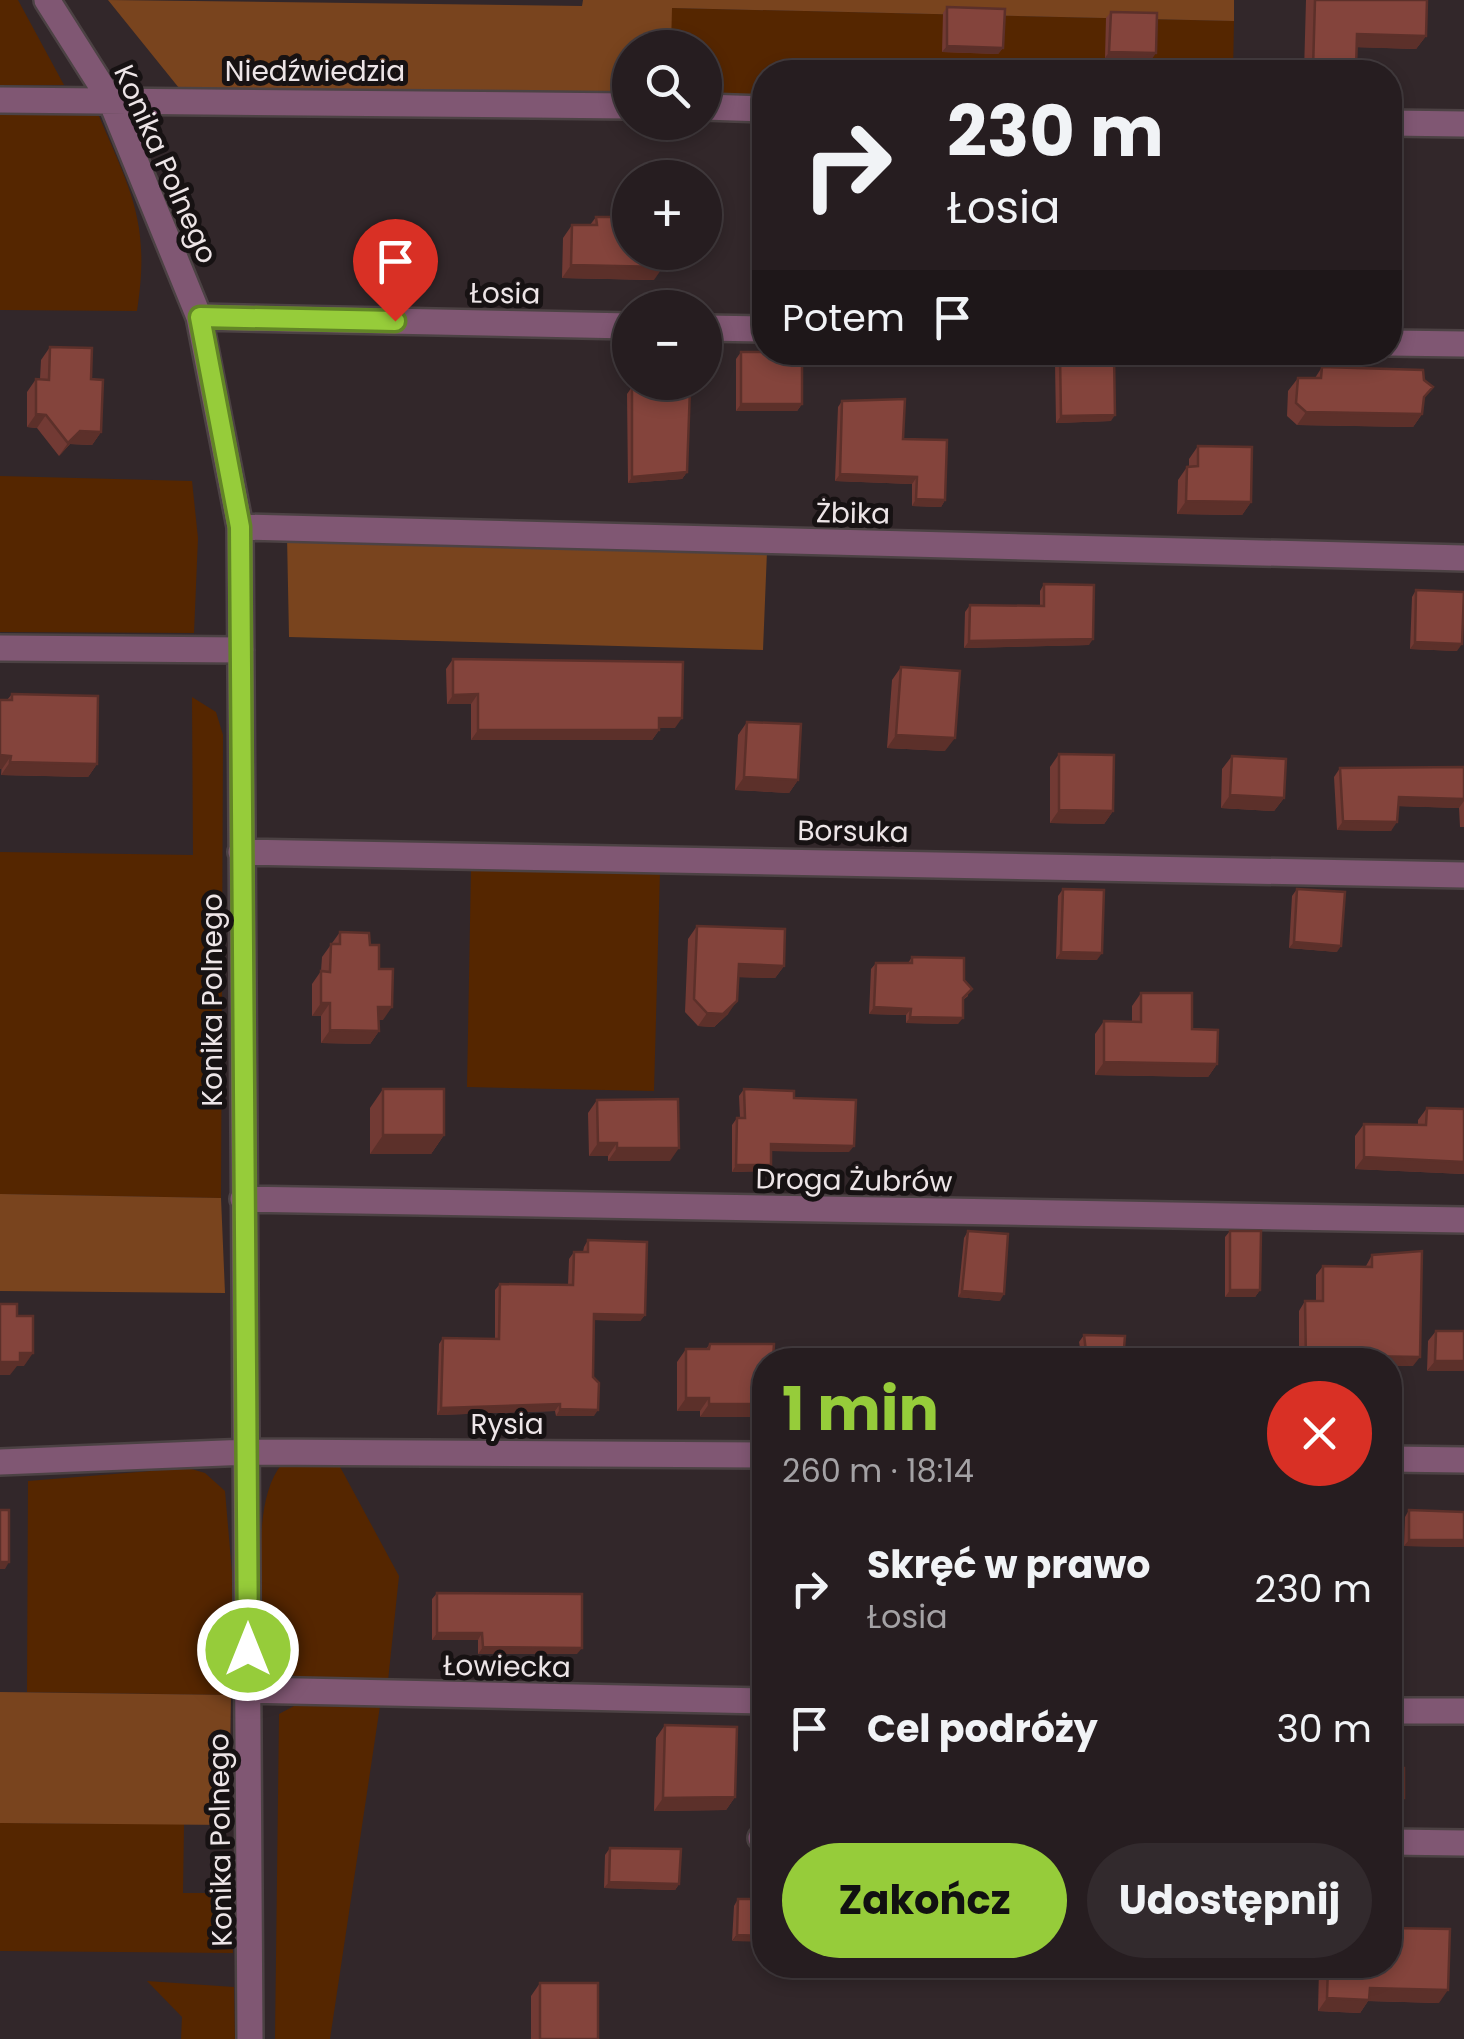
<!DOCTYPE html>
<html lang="pl">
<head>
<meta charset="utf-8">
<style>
	:root { --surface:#261d20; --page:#322a2d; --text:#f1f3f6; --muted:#a4a2a5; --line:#423b3e; --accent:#96cc3a }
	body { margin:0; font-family:Poppins,sans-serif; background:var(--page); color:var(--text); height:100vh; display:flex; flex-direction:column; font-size:38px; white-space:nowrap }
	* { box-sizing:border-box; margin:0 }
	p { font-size:32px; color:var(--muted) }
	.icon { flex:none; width:55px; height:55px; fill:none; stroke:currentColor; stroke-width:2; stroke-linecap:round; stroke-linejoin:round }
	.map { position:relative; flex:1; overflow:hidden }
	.drawer { position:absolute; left:752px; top:1348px; width:650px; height:630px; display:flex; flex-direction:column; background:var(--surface); border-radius:40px; box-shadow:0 5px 15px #0003,0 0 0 2px var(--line) }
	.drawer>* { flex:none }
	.hud { position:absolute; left:752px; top:60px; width:650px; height:305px; border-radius:40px; box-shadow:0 5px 15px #0003,0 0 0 2px var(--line); background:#261d20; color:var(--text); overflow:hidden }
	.buttons { position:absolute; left:612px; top:30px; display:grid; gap:20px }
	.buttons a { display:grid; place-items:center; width:110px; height:110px; border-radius:50%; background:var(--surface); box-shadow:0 5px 15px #0003,0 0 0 2px var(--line); font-size:50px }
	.pin { position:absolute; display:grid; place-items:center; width:85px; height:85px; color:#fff; margin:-102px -42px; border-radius:50% 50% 50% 0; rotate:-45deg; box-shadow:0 0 10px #0007 }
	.pin .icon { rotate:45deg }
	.me { position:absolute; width:110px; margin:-55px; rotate:0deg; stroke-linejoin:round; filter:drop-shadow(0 0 8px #0008) }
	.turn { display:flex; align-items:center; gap:35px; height:210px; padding:0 30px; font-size:45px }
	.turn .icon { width:130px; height:130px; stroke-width:2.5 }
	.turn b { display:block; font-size:70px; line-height:85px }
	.then { display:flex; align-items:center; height:95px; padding:0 30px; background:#0003; gap:20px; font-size:38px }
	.round { display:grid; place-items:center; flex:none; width:105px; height:105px; border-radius:52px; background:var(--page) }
	.head { display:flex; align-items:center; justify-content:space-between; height:170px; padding:0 30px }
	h1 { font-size:60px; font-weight:700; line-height:75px; color:var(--accent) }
	.button { display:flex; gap:20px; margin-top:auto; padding:20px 30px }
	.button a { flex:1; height:115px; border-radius:60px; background:var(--accent); color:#111; font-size:40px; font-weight:700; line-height:115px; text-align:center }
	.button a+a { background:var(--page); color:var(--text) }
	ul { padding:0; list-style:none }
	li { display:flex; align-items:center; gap:30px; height:140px; padding:0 30px }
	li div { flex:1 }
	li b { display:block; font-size:38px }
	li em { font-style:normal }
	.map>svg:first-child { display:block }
</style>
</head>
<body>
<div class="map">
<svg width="1464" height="2039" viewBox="0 0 1464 2039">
	<rect width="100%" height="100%" fill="#32272a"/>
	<path fill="#552600" d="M0,0H18L64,85H0Z
		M671,8L1234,21L1233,72H765V98L705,97V48H671Z
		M0,108L96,109C130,190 151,221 137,311L0,310Z
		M0,476L192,481L198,538L194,633L0,632Z
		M192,697L216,712L223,735L221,1198L0,1194V852L193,855Z
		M471,868L660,871L654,1091L467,1087Z
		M338,1463L399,1576L388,1681C339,1681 299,1694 265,1653C264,1601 249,1503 282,1464Z
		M188,1468L205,1473L225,1491L234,1596L231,1695L27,1692L28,1481Z
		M294,1706H380L330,2039H275L279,1714Z
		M0,1823L184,1824L183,1893H228L233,1953L0,1951Z
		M147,1981L234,1987L235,2039H181L182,2017Z"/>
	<path fill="#79441e" d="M108,0L582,6L583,0H1234V21L672,8L671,47L630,48V95L179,88Z
		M287,536L767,551L763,650L289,637Z
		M0,1194L221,1198L225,1293L0,1291Z
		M0,1692L231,1695L229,1825L0,1823Z"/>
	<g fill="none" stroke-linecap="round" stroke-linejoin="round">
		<defs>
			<path id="minor" d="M47,0L111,101L199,317L240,527L250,2039
				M0,100L630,106
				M705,107L765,109
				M1390,123L1464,124
				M199,317L630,326
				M705,328L765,329
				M1390,343L1464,344
				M240,527L1464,558
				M0,648L241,650
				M241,852L1464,875
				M243,1199L1464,1220
				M1390,1459L1464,1460
				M0,1462L249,1452L765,1455
				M248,1690L765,1701
				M1390,1711H1464
				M761,1838H765
				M1390,1842L1464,1843"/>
		</defs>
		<use href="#minor" stroke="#4c4244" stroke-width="30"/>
		<use href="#minor" stroke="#805773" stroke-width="25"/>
	</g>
	<path fill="#723a34" d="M1306,0H1427L1426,36L1416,49L1357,47L1355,72H1304Z
		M947,7L1003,48L998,54L942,52L943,13Z
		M1111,12L1152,59L1105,58L1106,18Z
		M596,217L654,280L562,278L563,238L572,225H590Z
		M50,347L91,379L101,432L92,445L70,444L59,456L37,428L27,427V392L36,379H40L41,360Z
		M741,352L802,404L797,411H736V359Z
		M1060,356L1111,421L1056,423L1055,363Z
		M1322,367L1424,399L1422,414L1413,427L1297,425L1287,416L1288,391L1298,378H1315Z
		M632,387L687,472L682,479L628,483L627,394Z
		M842,401L903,439L945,500L941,507L912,506V484L835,481L838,407Z
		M1198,446L1251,502L1242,515L1177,514L1178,480L1187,467H1189V459Z
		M1044,584L1089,645L964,648L965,612L970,605L1040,606V591Z
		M1416,590L1457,651L1410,649L1412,597Z
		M453,659L675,728H659V730L652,740H471V704H447L446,669Z
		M901,667L945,751L887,748L892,680Z
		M12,694L97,764L88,777L1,775L7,700Z
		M747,722L798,780L789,793L735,790L738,735Z
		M1059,754L1113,811L1104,824L1050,823V767Z
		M1232,756L1284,798L1274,811L1221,808L1222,769Z
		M1464,767V827H1460L1459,808L1398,806L1391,831L1337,830L1334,777L1340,768Z
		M1063,889L1097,960L1056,959L1058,896Z
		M1297,889L1337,952L1289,948L1292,896Z
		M697,926L784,966L775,978L738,977L728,1014L714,1027L698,1026L685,1012L688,939Z
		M340,932L370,945L379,969L383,1020H378L379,1031L370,1044L321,1043V1016H312V984L321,971L322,957Z
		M912,957L964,980L968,996L963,1000L958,1024L906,1023V1015L869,1014L871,969L876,963H908Z
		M1141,993L1192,1029L1217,1064L1208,1077L1095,1075V1034L1104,1021L1132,1022V1006Z
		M383,1089L444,1135L431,1154H370V1108Z
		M744,1089L794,1098L849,1152L771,1151L767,1171L732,1172V1125L737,1118H740L739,1096Z
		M597,1100L670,1161H608V1156H589L588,1113Z
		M1427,1108L1464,1109V1174L1355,1169V1136L1364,1124L1418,1125V1120Z
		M968,1231L1000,1301L958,1297L964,1238Z
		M1230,1231L1260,1290L1255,1297H1225V1237Z
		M588,1240L645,1315L640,1321L594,1320V1416H556L555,1411L437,1415L439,1344L443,1338L495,1339V1290L500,1284L568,1285L569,1259L574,1252H583L584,1247Z
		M1372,1255L1413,1366L1390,1360H1299V1311L1305,1301H1316V1275L1323,1266H1366Z
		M1436,1331H1464L1427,1371L1428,1341Z
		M1084,1335L1123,1360H1082L1079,1342Z
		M710,1344H774L700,1417V1411H677V1362L686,1349H706Z
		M1409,1510L1464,1512V1547L1404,1546L1405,1517Z
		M437,1593L577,1654H478V1640H432V1599Z
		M665,1725L735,1797L726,1810L654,1811L656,1738Z
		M610,1848L679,1884L675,1890L604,1888L605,1855Z
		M738,1899H765L732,1941L734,1906Z
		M1322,1965H1328L1439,2003L1368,2001L1360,2013L1318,2011L1319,1968Z
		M540,1983L598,2039H531V1996Z"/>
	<path fill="#5c302a" d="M1357,34L1426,36L1416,49L1348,47Z
		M947,46L1003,48L998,54L942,52Z
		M1109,52L1156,53L1152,59L1105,58Z
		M1313,69L1356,70L1355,72H1310Z
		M571,265L663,267L654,280L562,278Z
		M741,404H802L797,411H736Z
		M1306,412L1422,414L1413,427L1297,425Z
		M36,414L46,415L37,428L27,427Z
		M1115,415L1111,421L1056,423L1061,416Z
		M80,431L101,432L92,445L70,444L59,456L68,443Z
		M687,472L682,479L628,483L632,477Z
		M840,474L917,477L912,484L835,481Z
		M916,499L945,500L941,507L912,506Z
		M1186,501L1251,502L1242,515L1177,514Z
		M1093,639L1089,645L964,648L969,641Z
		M1415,642L1462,644L1457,651L1410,649Z
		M478,694L471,704H447L453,695Z
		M659,718H682L675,728H652Z
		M478,730H659L652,740H471Z
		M896,735L955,738L945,751L887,748Z
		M0,755L11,756L2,769H0Z
		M10,762L97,764L88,777L1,775Z
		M744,777L798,780L789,793L735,790Z
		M1230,795L1284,798L1274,811L1221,808Z
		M1399,797L1464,799V801L1459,808L1393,806Z
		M1059,810L1113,811L1104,824L1050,823Z
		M1343,821L1397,822L1391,831L1337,830Z
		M1294,942L1341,946L1337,952L1289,948Z
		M1061,952L1102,953L1097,960L1056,959Z
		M739,964L784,966L775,978L730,977Z
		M737,1001L728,1014L714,1027L698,1026L707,1013Z
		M321,1003H330L321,1016H312Z
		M378,1007H392L383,1020H369Z
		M874,1007L911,1009L906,1015L869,1014Z
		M910,1017L963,1018L958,1024L906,1023Z
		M330,1030L379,1031L370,1044L321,1043Z
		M1104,1062L1217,1064L1208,1077L1095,1075Z
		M383,1135H444L431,1154H370Z
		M598,1143H617L608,1156H589Z
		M771,1144L854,1146L849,1152L767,1151Z
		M617,1148H679L670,1161H608Z
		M1364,1157L1464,1162V1174L1355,1169Z
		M736,1165H771L767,1171L732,1172Z
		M1230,1290H1260L1255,1297H1225Z
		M962,1291L1004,1294L1000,1301L958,1297Z
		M594,1314L645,1315L640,1321L590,1320Z
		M20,1353H33L24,1366H17L10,1375H0V1362Z
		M1365,1356L1420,1357L1413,1366H1390V1360H1362Z
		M1435,1361H1464V1371H1427Z
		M686,1398H709L700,1411H677Z
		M560,1404L555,1411L437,1415L441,1408Z
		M709,1404H765V1417H700Z
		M560,1409L598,1410L594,1416H556Z
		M1409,1540H1464V1547L1404,1546Z
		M0,1562H9L5,1569H0Z
		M437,1633H482L478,1640H432Z
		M483,1647L582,1648L577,1654H478Z
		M735,1797L726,1810L654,1811L663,1798Z
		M1390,1798H1404L1400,1805H1390Z
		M609,1882L679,1884L675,1890L604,1888Z
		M737,1935L765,1936V1942L732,1941Z
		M1370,1988L1448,1990L1439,2003L1368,2001L1360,2013L1318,2011L1327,1998Z"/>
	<path fill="#84443c" stroke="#5c302a" stroke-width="2.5" d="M1315,0H1427L1426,36L1357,34L1356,70L1313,69Z
		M947,7L1005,9L1003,48L947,46Z
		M1111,12L1157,13L1156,53L1109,52Z
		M596,217H630V252H663V267L571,265L572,225H597Z
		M50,347L92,348L91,379L103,380L101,432L80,431L68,443L46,415L36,414V379L49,380Z
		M741,352H802V404H741Z
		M1114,355L1115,415L1061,416L1060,356Z
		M1322,367L1423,370L1424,380L1433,387L1424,397L1422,414L1306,412L1296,403L1298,378H1321Z
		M632,387L690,388L687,472L632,477Z
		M905,399L903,439L947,440L945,500L916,499L917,477L840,474L842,401Z
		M1198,446L1252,447L1251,502L1186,501L1187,467L1198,466Z
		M1044,584L1094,585L1093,639L969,641L970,605L1044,606Z
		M1416,590L1464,592L1462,644L1415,642Z
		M453,659L683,662L682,718H659V730H478V694L453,695Z
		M901,667L960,671L955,738L896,735Z
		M12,694L98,696L97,764L10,762L11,756L0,755V700H12Z
		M747,722L801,724L798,780L744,777Z
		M1059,754L1114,755L1113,811L1059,810Z
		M1232,756L1286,759L1284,798L1230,795Z
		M1464,767V799L1399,797L1397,822L1343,821L1340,768Z
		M1063,889L1104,890L1102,953L1061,952Z
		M1297,889L1345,892L1341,946L1294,942Z
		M697,926L785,929L784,966L739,964L737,1001L723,1014L707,1013L694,999Z
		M340,932L369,933L370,945H379V969H393L392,1007H378L379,1031L330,1030V1003H321V971L330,972L331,944H340Z
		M912,957L964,958V980L972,989L963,998V1018L910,1017L911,1009L874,1007L876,963H912Z
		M1141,993H1192V1029L1218,1030L1217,1064L1104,1062V1021L1141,1022Z
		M383,1089H444V1135H383Z
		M744,1089L794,1091V1098L856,1100L854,1146L771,1144V1165H736L737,1118H745Z
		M678,1099L679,1148H617V1143H598L597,1100Z
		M1427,1108L1464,1109V1162L1364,1157V1124L1426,1125Z
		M968,1231L1008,1234L1004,1294L962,1291Z
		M1230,1231H1261L1260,1290H1230Z
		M588,1240L647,1242L645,1315L594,1314L593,1377L599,1383L598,1410L560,1409V1404L441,1408L443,1338L499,1339L500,1284L573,1285L574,1252H588Z
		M1422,1251L1420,1357L1365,1356L1366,1360H1306L1305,1301H1323V1266L1372,1267V1255Z
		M0,1304H17V1316H33V1353H20V1362H0Z
		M1436,1331H1464V1361H1435Z
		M1084,1335L1125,1336L1123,1360H1087Z
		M710,1344H774L773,1360H765V1404H709V1398H686V1349H709Z
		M0,1510H9V1562H0Z
		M1409,1510L1464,1512V1540H1409Z
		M437,1593L582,1594V1648L483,1647L482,1633H437Z
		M665,1725L737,1727L735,1797L663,1798Z
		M1390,1768H1404V1798H1390Z
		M610,1848L681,1849L679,1884L609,1882Z
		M738,1899H765V1936L737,1935Z
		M1390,1928L1450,1929L1448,1990L1370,1988L1369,2000L1327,1998L1328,1965H1390Z
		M540,1983H598V2039H540Z"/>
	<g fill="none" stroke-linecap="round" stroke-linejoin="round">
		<defs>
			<path id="route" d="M248,1650L240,527L200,317L395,321"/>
		</defs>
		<use href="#route" stroke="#628526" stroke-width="25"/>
		<use href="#route" stroke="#96cc3a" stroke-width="18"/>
	</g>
	<g text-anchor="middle" stroke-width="10" stroke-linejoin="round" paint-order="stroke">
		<g font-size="28" fill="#ede5e7" stroke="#171213">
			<text x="315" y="81">Niedźwiedzia</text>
			<text transform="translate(166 164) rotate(66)" y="10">Konika Polnego</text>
			<text transform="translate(505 293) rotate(1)" y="10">Łosia</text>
			<text transform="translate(853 513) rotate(1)" y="10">Żbika</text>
			<text transform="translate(853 831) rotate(1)" y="10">Borsuka</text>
			<text transform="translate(212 1000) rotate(-90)" y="10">Konika Polnego</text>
			<text transform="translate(854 1180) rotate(1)" y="10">Droga Żubrów</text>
			<text x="507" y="1434">Rysia</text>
			<text transform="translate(507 1666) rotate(1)" y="10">Łowiecka</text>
			<text transform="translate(220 1840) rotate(-91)" y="10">Konika Polnego</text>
		</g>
	</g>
</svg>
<div class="buttons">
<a><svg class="icon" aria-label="search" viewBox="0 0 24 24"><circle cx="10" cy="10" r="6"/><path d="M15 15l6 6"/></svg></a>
<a>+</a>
<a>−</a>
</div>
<div class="pin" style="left:395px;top:321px;background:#d93025"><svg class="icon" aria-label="arrive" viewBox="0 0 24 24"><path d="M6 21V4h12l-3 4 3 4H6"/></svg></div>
<svg class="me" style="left:248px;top:1650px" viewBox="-20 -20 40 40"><circle r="17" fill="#96cc3a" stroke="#fff" stroke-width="3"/><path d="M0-11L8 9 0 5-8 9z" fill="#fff"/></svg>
<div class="hud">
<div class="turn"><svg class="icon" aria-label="right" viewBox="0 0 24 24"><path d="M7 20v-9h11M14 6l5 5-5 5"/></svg><div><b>230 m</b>Łosia</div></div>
<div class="then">Potem<svg class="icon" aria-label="arrive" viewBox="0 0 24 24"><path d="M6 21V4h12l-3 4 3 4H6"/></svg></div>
</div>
<section class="drawer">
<div class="head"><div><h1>1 min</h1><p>260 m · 18:14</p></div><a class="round" style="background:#d93025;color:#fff"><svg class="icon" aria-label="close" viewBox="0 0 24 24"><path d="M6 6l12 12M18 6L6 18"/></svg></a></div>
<ul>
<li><svg class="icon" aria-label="right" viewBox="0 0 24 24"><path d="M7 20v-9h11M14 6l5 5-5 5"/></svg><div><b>Skręć w prawo</b><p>Łosia</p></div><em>230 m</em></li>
<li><svg class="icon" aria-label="arrive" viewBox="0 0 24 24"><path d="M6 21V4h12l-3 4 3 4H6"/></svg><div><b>Cel podróży</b></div><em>30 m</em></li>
</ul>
<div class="button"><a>Zakończ</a><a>Udostępnij</a></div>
</section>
</div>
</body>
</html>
